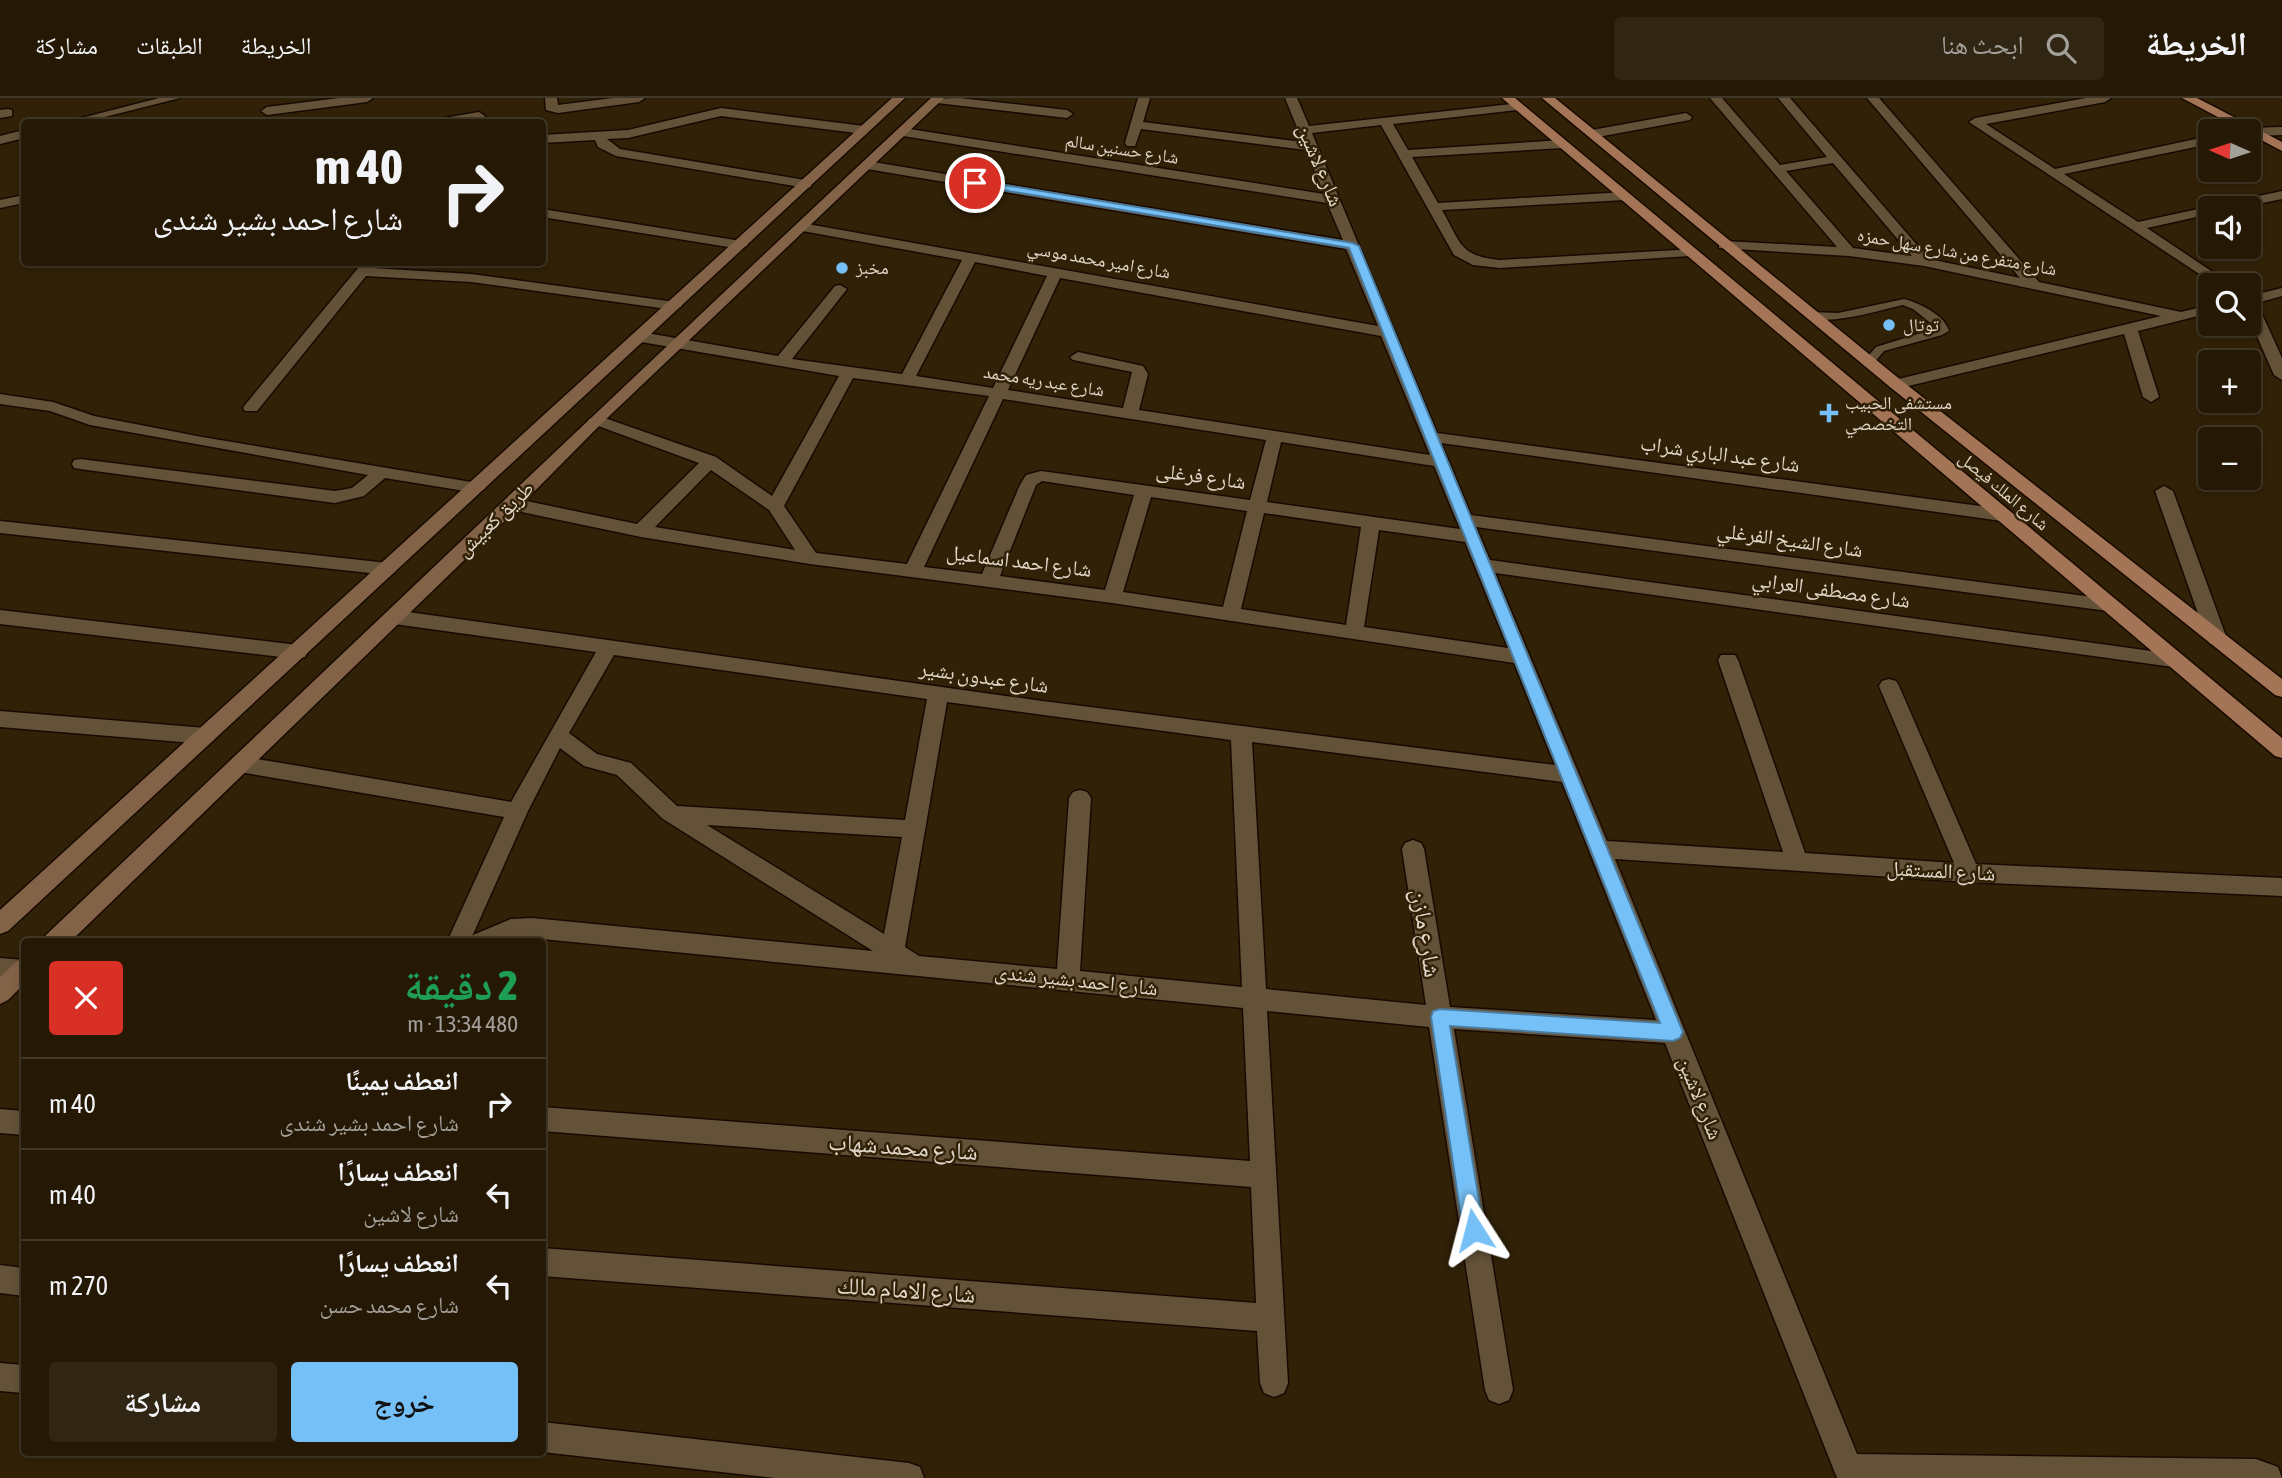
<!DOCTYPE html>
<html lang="ar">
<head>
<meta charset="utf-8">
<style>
	:root { --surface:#251905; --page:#312613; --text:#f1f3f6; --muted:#a3a09a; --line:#423827; --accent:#75c0f6 }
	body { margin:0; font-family:"Asap Condensed","Noto Naskh Arabic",sans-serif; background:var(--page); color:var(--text); direction:rtl; height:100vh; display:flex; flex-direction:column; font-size:26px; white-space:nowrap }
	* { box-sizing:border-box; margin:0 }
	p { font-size:23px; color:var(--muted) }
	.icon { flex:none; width:38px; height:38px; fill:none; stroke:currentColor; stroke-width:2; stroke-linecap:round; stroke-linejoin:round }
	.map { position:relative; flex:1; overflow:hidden; direction:ltr }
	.drawer { position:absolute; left:21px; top:840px; width:525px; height:518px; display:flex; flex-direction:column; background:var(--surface); border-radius:7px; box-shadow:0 4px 10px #0003,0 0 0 2px var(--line); direction:rtl }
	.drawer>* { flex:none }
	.guide { position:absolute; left:21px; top:21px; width:525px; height:147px; border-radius:7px; box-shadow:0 4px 10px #0003,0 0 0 2px var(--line); direction:rtl; background:#251905; color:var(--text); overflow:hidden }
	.needle { width:46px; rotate:273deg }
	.buttons { position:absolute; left:2198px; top:21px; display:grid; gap:14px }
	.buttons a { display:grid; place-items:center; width:63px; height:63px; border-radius:7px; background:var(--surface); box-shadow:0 4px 10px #0003,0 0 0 2px var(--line); font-size:35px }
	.pin { position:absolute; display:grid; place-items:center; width:60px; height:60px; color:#fff; margin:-30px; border:4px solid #fff; border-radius:50%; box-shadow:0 2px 7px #0007 }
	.me { position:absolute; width:77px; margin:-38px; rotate:351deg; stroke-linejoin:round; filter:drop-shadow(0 0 5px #0008) }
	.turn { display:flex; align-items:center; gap:24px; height:147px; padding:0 28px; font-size:32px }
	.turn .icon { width:91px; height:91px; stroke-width:2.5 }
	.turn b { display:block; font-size:49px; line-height:60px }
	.round { display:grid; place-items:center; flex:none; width:74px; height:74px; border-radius:7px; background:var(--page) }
	.head { display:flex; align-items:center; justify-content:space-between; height:119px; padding:0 28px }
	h1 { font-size:42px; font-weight:800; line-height:52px; color:#1e9e55 }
	.action { display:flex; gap:14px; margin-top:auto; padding:14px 28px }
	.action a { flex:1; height:80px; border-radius:7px; background:var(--accent); color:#111; font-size:28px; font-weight:800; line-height:80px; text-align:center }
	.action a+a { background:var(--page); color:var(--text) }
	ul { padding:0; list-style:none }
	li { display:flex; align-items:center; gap:21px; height:91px; padding:0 28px; border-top:2px solid var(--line) }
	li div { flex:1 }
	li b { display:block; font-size:26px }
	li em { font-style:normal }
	header { display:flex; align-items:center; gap:42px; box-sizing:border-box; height:98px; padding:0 35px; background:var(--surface); border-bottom:2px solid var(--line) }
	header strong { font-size:33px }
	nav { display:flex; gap:38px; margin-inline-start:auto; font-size:24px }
	.search { width:490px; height:63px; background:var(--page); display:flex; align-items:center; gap:18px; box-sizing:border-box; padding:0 24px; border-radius:7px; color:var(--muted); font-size:26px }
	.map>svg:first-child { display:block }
</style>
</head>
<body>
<header>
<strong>الخريطة</strong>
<div class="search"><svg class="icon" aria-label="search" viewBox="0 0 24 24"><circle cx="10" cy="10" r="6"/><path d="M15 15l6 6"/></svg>ابحث هنا</div>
<nav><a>الخريطة</a><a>الطبقات</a><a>مشاركة</a></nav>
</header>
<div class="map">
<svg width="2282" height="1380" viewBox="0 0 2282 1380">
	<rect width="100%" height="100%" fill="#312107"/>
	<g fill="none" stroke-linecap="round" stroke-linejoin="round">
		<defs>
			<path id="lane" d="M1904,201C1919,205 1945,217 1949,233L1942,237L1884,253L1873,266L1869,267L1863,264L1876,249L1937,230L1913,211L1903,207C1880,212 1824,230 1805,217L1811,214L1838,215Z"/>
			<path id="street" d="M159,0H180L85,24H66Z
				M339,0H373L367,4L267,17L261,13L267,9Z
				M545,0H557L558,7L613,0H645L639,4L558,15L546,12Z
				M959,0L1067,12L1073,16L1067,20L937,5L931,1Z
				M1138,0H1150L1143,24L1303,44L1285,0H1297L1309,28L1521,5L1523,8L1517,12L1393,26L1408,52L1563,42L1569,46L1563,50L1412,59L1438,105L1625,94L1632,98L1625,102L1442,112C1461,145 1459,158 1500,162L1695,151L1697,154L1690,158L1500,170L1473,167L1454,157L1381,27L1312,35L1437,335L2002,411L2011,417L2002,423L1441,345L1471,417L2108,501L2115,502L2117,507L2115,512L2108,513L1476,429L1490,462L2180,557L2183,562L2180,567L2173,569L1495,475L1607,743L1783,754L1718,562L1721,557H1735L1738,562L1805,755L1954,765L1879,588L1882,583L1889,581L1896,583L1899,588L1976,766L2282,780V798L1969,784L1615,761L1857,1356L2256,1361L2278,1369L2282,1380H1837L1665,945L1454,931L1513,1292L1509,1302L1499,1306L1489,1302L1485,1292L1429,929L1267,913L1288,1285L1284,1295L1274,1299L1264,1295L1260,1285L1257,1233L542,1178V1150L1256,1205L1251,1089L542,1033V1009L1250,1063L1243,910L532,840L506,844H447L504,719L240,674L233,672L230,666L233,660L240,658L511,704L596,554L394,526L387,524L385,519L387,514L394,512L1042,603L1555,667L1514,565L1112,505L810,466L641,439L512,412L503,406L512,400L637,426L699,365L590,325L588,322L596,317L716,359L772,398L839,278L641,244L633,239L636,236L641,234L778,258L835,188L840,187L847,191L792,261L902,276L962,162L797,132V126L802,125L1378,228L1346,151L867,71L861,67L867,63L1343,142L1327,105L903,38L897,34L903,30L1324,96L1306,52L1141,31L1135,48H1127L1125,45ZM975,164L1047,178L993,290L916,278ZM1060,180L1381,238L1430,357L1139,312L1148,276L1143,268L1078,254L1070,259L1073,262L1132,274L1123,310L1008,292ZM853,280L989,298L907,466L816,455L784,408ZM1003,301L1266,342L1250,402L1041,373L1026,377L1020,387L982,476L924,469ZM1281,344L1434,368L1460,431L1267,404ZM711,372L769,412L795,452L655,429ZM1042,383L1134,397L1105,492L1000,478L1036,387ZM1151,399L1247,413L1223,509L1123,494ZM1264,415L1361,429L1346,527L1241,511ZM1379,432L1465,444L1508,550L1364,529ZM614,557L927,601L905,722L677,708L631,665L597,656L569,635ZM947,604L1231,642L1242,889L1080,873L1091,700L1087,694L1080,692L1073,694L1069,700L1057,871L919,858L905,849ZM1252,644L1562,684L1656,922L1450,909L1424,751L1421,745L1413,742L1405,745L1402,751L1426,907L1266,891ZM560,650L584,668L617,677L663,721L873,853L532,820L511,821L473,837L470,843L528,713ZM707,727L902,739L884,836Z
				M1710,0H1722L1780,67L1827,59L1778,0H1790L1929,161L2020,180L1867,0H1879L2039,184L2181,214L2210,207V215L2138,233L2159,299L2151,304L2143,299L2124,236L1896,291L1890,289L1888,286L1890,283L2161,218L1924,168L1849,158L1719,150V144L1724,143L1837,149ZM1833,65L1912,158L1853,150L1786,73Z
				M2086,0H2111L2105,4L1986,26L2055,71L2210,38V46L2064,76L2138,124L2282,93V101L2238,110H2210V116L2147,130L2232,187H2216L1969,24L1975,20Z
				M721,10L864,28L870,32L864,36L721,18L628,40L607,41L620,51L811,83V89L806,90L616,58L598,49L595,42L542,45V37L628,32Z
				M8,11L12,12V18L0,20V12Z
				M479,14L485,18L483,21L462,24H438L444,20Z
				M1686,15L1692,19L1690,22L1592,40L1586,36L1592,32Z
				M2282,29V37L2249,38V33H2243L2249,30Z
				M24,32V40L0,46V38Z
				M24,97V105L0,110V102Z
				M542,111L741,143L748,147L741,151L542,119Z
				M363,164H377L373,170L471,176L675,204L682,208L675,212L471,184L366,178L257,313H245L243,310L245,307Z
				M2282,190V198L2257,205L2282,260V282L2274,277L2249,220V198Z
				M0,296L53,304L94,318L202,339L477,385L486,390L477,395L385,380L364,398L335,405L80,371L74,370L72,366L74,362L80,361L335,393L352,390L368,377L90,327L50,313L0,306Z
				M2164,388L2173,393L2227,541L2224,546H2210L2207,541L2155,393Z
				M0,423L388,465L394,467L397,471L394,475L388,477L0,435Z
				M0,512L298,547L305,549L308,554L305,559L298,561L0,526Z
				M0,613L206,630L213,633L216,638L213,643L206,646L0,629Z
				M0,860L24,862V882L0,880Z
				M0,1011L24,1013V1037L0,1035Z
				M0,1167L24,1170V1198L0,1195Z
				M0,1265L24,1267V1295L0,1293Z
				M542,1324L909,1365L920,1369L924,1380H775L542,1354Z"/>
			<path id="secondary" d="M892,0H905L8,833L0,836V812Z
				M931,0H944L602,325L518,410L70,844H43L46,837C341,558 634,277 931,0Z
				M24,861V886L8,902L0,906V879L16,864Z"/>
			<path id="primary" d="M1502,0H1515L2282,640V660L2275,658Z
				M1542,0H1555L1902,283L2282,581V599L2275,597L1890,289Z
				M2182,0H2197L2282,44V53Z"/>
		</defs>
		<use href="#lane" stroke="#180a00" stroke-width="3"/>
		<use href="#street" stroke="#180a00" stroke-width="3"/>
		<use href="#secondary" stroke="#180a00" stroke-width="3"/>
		<use href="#primary" stroke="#180a00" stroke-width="3"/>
		<use href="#lane" fill="#635238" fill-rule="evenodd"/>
		<use href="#street" fill="#635238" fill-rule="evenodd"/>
		<use href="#secondary" fill="#836348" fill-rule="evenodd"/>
		<use href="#primary" fill="#a47457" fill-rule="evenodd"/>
	</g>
	<path fill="#75c0f6" stroke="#4c7da0" stroke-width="2" d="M975,82L1353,145L1359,148L1683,934L1680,940L1673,943L1450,928L1484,1132L1481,1140L1474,1143L1466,1140L1463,1132L1431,919L1433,913L1440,911L1660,925L1349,150L972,87L971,85Z"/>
	<g fill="#75c0f6" stroke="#312107" stroke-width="2.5">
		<circle cx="842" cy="170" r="7"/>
		<circle cx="1889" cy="227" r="7"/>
		<path d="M1825.5 304.5h7v7h7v7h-7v7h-7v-7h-7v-7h7z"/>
	</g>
	<g text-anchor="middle" stroke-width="5" stroke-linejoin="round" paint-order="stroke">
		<g font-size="18" fill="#e1d7c8" stroke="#312107">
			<text transform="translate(1122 51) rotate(9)" y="6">شارع حسنين سالم</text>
			<text transform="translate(1957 154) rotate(10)" y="6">شارع متفرع من شارع سهل حمزه</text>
			<text transform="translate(1099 162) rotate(10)" y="6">شارع امير محمد موسي</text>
			<text transform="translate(1044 283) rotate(9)" y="6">شارع عبد ريه محمد</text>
			<text transform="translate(2004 393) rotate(40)" y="6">شارع الملك فيصل</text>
		</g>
		<g font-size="18" fill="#e1d7c8" stroke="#312107" text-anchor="start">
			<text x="856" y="176">مخبز</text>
			<text x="1903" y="233">توتال</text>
			<text x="1845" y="311">مستشفى الحبيب<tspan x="1845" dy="21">التخصصي</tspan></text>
		</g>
		<g font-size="21" fill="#e1d7c8" stroke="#312107">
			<text transform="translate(1320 67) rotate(67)" y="7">شارع لاشين</text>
			<text transform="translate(1720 356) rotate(8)" y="7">شارع عبد الباري شراب</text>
			<text transform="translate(1201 378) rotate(8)" y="7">شارع فرغلى</text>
			<text transform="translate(495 421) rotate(-44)" y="7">طريق كعبيش</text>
			<text transform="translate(1790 442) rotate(8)" y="7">شارع الشيخ الفرغلي</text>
			<text transform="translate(1019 463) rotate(7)" y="7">شارع احمد اسماعيل</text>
			<text transform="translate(1831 492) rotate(8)" y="7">شارع مصطفى العرابي</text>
			<text transform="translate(984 579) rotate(8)" y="7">شارع عبدون بشير</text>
			<text transform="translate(1941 773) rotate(3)" y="7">شارع المستقبل</text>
			<text transform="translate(1076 882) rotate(6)" y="7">شارع احمد بشير شندى</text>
			<text transform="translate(1700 1000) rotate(68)" y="7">شارع لاشين</text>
		</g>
		<g font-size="24" fill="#e1d7c8" stroke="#312107">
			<text transform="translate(1426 835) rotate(81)" y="8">شارع مازن</text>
			<text transform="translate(903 1049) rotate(4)" y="8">شارع محمد شهاب</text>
			<text transform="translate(906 1192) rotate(4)" y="8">شارع الامام مالك</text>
		</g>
	</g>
</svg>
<div class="buttons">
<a><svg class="needle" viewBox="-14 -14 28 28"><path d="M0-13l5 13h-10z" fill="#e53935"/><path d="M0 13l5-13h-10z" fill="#a3a09a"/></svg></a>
<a><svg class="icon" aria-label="sound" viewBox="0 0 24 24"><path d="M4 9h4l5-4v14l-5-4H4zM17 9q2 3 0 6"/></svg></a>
<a><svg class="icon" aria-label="search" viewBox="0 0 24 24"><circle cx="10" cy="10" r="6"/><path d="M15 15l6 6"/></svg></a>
<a>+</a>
<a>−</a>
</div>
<div class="pin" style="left:975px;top:85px;background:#d93025"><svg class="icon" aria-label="arrive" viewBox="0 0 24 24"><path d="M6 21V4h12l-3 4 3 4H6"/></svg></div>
<svg class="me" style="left:1474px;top:1132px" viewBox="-20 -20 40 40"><path d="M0-17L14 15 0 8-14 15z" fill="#75c0f6" stroke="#fff" stroke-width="4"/></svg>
<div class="guide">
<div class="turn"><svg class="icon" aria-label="right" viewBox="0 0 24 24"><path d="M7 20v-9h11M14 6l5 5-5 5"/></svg><div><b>40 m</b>شارع احمد بشير شندى</div></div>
</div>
<section class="drawer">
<div class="head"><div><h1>2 دقيقة</h1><p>480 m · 13:34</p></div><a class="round" style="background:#d93025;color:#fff"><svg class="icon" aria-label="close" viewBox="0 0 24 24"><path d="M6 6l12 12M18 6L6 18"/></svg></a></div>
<ul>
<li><svg class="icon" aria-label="right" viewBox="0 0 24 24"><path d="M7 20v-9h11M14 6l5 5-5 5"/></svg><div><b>انعطف يمينًا</b><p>شارع احمد بشير شندى</p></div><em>40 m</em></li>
<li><svg class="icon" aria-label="left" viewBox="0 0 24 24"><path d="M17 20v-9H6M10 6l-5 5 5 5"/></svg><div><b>انعطف يسارًا</b><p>شارع لاشين</p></div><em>40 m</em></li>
<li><svg class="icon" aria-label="left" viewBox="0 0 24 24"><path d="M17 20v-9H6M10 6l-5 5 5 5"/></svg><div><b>انعطف يسارًا</b><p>شارع محمد حسن</p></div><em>270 m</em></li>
</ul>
<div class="action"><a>خروج</a><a>مشاركة</a></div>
</section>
</div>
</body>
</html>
